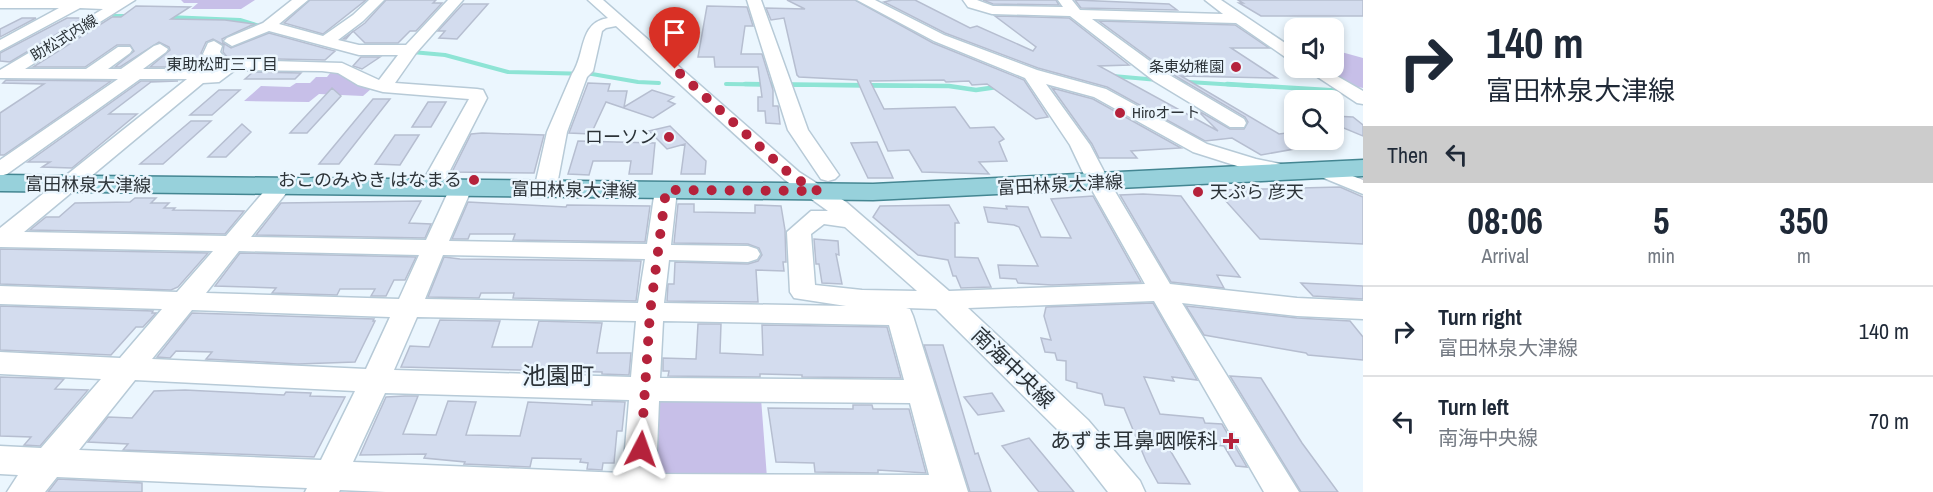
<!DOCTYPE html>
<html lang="en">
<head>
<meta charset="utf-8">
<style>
	:root { --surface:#fff; --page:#f6f6f7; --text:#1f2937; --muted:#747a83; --line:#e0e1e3 }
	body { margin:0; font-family:"Archivo Narrow","Noto Sans JP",sans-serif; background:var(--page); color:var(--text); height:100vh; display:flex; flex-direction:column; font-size:22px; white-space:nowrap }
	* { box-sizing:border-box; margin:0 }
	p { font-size:20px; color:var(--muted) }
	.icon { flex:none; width:33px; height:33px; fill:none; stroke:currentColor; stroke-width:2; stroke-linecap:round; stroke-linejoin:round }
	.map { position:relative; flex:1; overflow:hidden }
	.drawer { display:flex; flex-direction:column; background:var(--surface); width:570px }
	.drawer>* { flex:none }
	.banner { background:#fff; color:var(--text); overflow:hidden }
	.tools { position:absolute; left:1284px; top:18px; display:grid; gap:12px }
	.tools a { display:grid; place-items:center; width:60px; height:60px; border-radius:12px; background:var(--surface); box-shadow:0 3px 9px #0003; font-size:30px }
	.pin { position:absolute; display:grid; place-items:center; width:51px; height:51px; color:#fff; margin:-62px -26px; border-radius:50% 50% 50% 0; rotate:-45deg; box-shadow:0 0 6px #0007 }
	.pin .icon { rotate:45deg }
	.me { position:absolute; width:66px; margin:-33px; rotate:4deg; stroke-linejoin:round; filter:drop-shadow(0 0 4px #0008) }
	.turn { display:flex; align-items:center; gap:21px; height:126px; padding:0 24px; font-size:27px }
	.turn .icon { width:78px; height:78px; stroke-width:2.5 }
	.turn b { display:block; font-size:42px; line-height:51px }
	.then { display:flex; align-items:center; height:57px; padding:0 24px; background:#0003; gap:12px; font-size:22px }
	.eta { display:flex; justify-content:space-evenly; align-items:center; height:102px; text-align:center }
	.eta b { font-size:36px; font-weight:800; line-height:42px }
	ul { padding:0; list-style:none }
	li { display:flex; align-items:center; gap:18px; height:90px; padding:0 24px; border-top:2px solid var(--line) }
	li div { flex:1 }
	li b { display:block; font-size:22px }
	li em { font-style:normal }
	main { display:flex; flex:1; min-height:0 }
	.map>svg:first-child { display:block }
</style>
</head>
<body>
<main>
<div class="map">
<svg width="1363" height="492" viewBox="0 0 1363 492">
	<rect width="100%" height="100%" fill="#ebf6fe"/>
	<path fill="#c7bfe8" d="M181,0H255L241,9H191L198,3H184Z
		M1334,50L1363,58V88L1334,82L1312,68H1334Z
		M331,72L338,73L371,89L363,96L319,94L309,102L244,101L261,86L290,87L296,83H310L316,77H327Z
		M659,397L761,398L767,478L647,476Z"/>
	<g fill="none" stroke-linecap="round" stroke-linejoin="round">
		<path stroke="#8ee4d5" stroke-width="4" d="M114,16H129
			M168,17L240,20L263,27
			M412,52L445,55L508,72L592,74L638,82L659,83
			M1113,76L1158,80
			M1173,81L1252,86
			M726,84L912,86"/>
		<path stroke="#8ee4d5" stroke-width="4.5" d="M745,84L949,86L976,90L997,87
			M1227,84L1343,91"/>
	</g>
	<path fill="#d3dcee" stroke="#b6bed0" stroke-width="1.5" d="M310,0H366L323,34L284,23Z
		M386,0H436L433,3H442L416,31H410L398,43H365L353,31L346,39H343L365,23Z
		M787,0H855L933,43L1024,80L1048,117L1036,119L987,84L972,85L969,81L946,82L944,80L870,81L884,109L955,107L970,128L994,127L1004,139L999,142L1007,161L979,162L989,174L922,172L909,150L888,151L857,80L799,77L797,75L784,18L771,20L766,8L805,9Z
		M892,0H915L970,28L977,26L1033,51L1036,47L995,16L1069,18L1129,65L1099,66L1218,131L1197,110L1230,129H1244L1248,122L1245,117L1167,71L1099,21L1235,25L1269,48H1231L1277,78L1181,76L1279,134L1294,132V149L1261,155L1232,138L1205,141L1107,87L1038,68L945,33L884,2Z
		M983,0H1056L1059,5L993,4Z
		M1075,0L1169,4L1177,10L1081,8Z
		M1238,0H1363V16H1261L1239,3H1243Z
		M463,4H488L457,39L439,38L445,31H438Z
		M136,6L190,7L171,19L225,20L254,24L222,39L223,43L231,48L269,33L335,51L325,60L228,58L223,52L224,45L213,39L206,42L201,53L204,59L197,67H150L170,50L169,47L159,42L120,67H115L134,51L130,45H117L85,67H33L112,17H121Z
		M707,6L747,7L753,26H745L741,54H762L773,90V106H778L780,124L766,123L765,111H758V97H762L758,67H715L714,57H698Z
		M22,18H36L0,37V29Z
		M67,18H84L10,62L0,61V53Z
		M361,57H380L362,69L353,66Z
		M253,72L301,73L295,79H245Z
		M6,80L111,81L4,155H0V113L44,84L3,83Z
		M141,81H178L151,82L109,114H137L72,168L42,167L50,162H28Z
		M588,83L610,84L608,91H627L624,107L652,90L674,97L668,101L675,104L653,118L606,102L591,134L569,133Z
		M332,88L341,96L307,133H290Z
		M1052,88L1093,99L1181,148L1131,151L1137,158H1099L1092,144Z
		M219,90H240L212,115H190Z
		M373,99H390L339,164H319Z
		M428,102H446L431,127H412Z
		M1334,116L1353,117L1363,125V136L1334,124Z
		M191,121H211L163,164H140Z
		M242,124L251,132L226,157H208Z
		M670,126L706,161L705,174H681L685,144L667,149L649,131Z
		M482,133L544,135L534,173L452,172L471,134Z
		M395,135H419L400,165L375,164Z
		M578,141L655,143L652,174H629L631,161H593L589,175L568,174Z
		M877,142L893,178H868L851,143Z
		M1340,187L1363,197V244L1260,239L1216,190Z
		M1143,194L1181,196L1240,277L1217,275L1224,288L1171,282L1120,195Z
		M1093,196L1141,282L1052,285L1018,283L1016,279L1000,278L998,265L1038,266L1019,227L1014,225L988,222L984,207L1007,209L1006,206L1028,207L1041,237L1071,238L1051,199Z
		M135,198H156L151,203H169L164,208H175L173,210L244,211L225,234L30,230L46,217H59L75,203L130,202Z
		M421,201L409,223L431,224L425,238L256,235L281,203Z
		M468,202L566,207L567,205L650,206L645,242L513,240L515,234H470L468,239H452Z
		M678,204H694V212L755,213V205L781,206L785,230L786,262H783L784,271L756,270L758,302L667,301L668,284H674L675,262L748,264L758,261L762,255L759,248L748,244L674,243Z
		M949,205L959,223H955V257L978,258L991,287L961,288L956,276H953L948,260L918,255L873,217L880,206Z
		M814,239L838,241L839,255L836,254L842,284L822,283L819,264H816Z
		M0,249L208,253L178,287L171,290L0,284Z
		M240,253L416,257L405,280H394L386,296H371L375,289H340L337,295L272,293L276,288L215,286Z
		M444,257L460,259L641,261L636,301L513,298L514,293H481L479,298L428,297Z
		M1301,283L1363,286V299L1313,296Z
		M1153,303L1197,380L1172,377L1174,381L1144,377L1160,414L1203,418L1205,423L1222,424L1247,467L1236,466L1224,446L1164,440L1190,484L1158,483L1146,461L1124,408L1105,405L1102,394L1077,388V383L1066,380V361L1057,360L1055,353L1045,352L1041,338L1051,340L1044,316L1046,307Z
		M0,306L153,311L152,313H156L143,327H136L111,355L0,350Z
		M1186,306L1297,318L1350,321L1363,337V360L1308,355L1306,353L1204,335Z
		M192,313L374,319L373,321H375L355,362L298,364L206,359L212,352L176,351L170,358L157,357Z
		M440,320L500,321L492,347H532L539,321L602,323L597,353H631L629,375L602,374V372L401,367L410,346L429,347Z
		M698,324H721L720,353L763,355L762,325L887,327L901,378L802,377V375L760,374V377L668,376L669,371H663V358L696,359Z
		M924,345H943L975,454L978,453L991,492H970Z
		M1230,376L1261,378L1302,443L1338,492H1301Z
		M0,377L64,379L55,389L88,390L40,446L24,445L31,437L0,436Z
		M185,390L284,395L286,392L311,393L310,396L345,397L314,457L123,450L128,444L88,442L108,417L132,418L154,391Z
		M992,393L1004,411L978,415L964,397Z
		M405,396H418L403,434L436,435L448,401L476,402L466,435L520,436L528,402L592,405V401L625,402L622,431H617L614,463H603L602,470L587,469L588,463L580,462L581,459L532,458L530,467L464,464L465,462L424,458L426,454L360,455L386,397Z
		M853,405H872L873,409H909L926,473L878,470V473L815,472L814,463L776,462L768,408L853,409Z
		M1029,438L1074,492H1039L1002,446Z
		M58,479L142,483V492H48Z"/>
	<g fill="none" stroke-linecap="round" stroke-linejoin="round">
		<defs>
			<path id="minor" d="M0,0H135L25,69H86L118,47H130L132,50L130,53L108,69H121L154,46L160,44L168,49L166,52L143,69H198L207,59L203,54L208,43L214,41L222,46L220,52L225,58L219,66L231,60L342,63L379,80L398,55H359L269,31L232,46L224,41L227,38L263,23L292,0H308L279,24L323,36L353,15L369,0H384L363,21L338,40L359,45H406L448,0H463L416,53L395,83L477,89L483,90L487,98L441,188L438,193L430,194L422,193L419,188L469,99L383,92L358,85L338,73L322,71L235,70L219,82L203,83L24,232L226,236L272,182L280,181L288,182L291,187L251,237L426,240L450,188L453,183L461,182L469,183L472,188L449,241L647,244L655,190L658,185L666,183L674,185L677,190L671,245L748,246L757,249L760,254L757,259L748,262L669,260L664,303L846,306L794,298L790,292L787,232L811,211H828L785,180L616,26L606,28L602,31L593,71L587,77L567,132L556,190L553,195L545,197L537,195L534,190L547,132L572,74C586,54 578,23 608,18L588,0H603L799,172L846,202L949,291L1145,284L1088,183L1070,145L1025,78L934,41L857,0H875L944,35L1037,70L1106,89L1207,144L1256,159L1295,167L1298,171L1295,175L1288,177L1253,171L1193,152L1094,97L1046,84L1090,145L1110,183L1170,284L1297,298L1363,301V319L1297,316L1182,303L1299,492H1264L1154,301L968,308L1088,420L1140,481L1145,492H1108L1066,438L936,309L906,308L910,309L913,316L968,492H386L340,490L339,492H305L307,488L57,477L45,492H7L18,475L0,474V446L41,448L101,379L0,374V352L120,358L162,309L0,304V286L177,292L213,251L0,247V228L187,79H140L7,174L0,176V160L118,79L0,78V70L103,9L80,8L0,51V40L59,8H0ZM824,224L845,227L917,291L862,290L815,285L811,234ZM239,251L419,255L399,299L206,293ZM443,255L645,259L638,303L425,299ZM192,310L390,317L366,369L152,359ZM417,317L636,321L631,377L394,370ZM663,321L889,325L904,380L660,378ZM135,380L355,391L321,460L79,450ZM385,393L629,400L623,473L353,462ZM659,401L910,403L929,475L656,474Z
				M747,0H761L808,130L839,175L835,179L828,181L821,179L788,130Z
				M963,0H977L993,6L1063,7L1058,0H1072L1080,10L1223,14L1205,0H1221L1294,49V61L1288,59L1236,23L1092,19L1166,73L1244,119L1246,123L1244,127H1230L1154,81L1070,16L992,14L968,7Z
				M1304,68H1323L1363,91V104L1357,103Z
				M1321,164L1363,180V194L1314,174L1311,170L1314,166Z"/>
			<path id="major" d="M1363,160V176L873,200L0,191V175L873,184Z"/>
		</defs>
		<use href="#minor" stroke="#b7cad7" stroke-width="3"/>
		<use href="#major" stroke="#448692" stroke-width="3"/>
		<use href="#minor" fill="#fff" fill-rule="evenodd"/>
		<use href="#major" fill="#97d1db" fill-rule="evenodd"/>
	</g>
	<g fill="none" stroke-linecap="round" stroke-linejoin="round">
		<path stroke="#b5223b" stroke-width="10" stroke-dasharray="0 18" d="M641,449L650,313L666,190L818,191L792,176L675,69"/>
	</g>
	<g fill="#b5223b" stroke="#ebf6fe" stroke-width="2">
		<circle cx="1236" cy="67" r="6"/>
		<circle cx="1120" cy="113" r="6"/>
		<circle cx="669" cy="137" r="6"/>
		<circle cx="474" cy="180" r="6"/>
		<circle cx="1198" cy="192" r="6"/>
		<path d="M1228 432h6v6h6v6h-6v6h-6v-6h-6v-6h6z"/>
	</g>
	<g text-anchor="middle" stroke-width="5" stroke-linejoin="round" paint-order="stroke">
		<g font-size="15" fill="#2c3338" stroke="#ebf6fe">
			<text transform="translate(64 38) rotate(-31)" y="5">助松式内線</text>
		</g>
		<g font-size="15" fill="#2c3338" stroke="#ebf6fe" text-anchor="end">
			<text x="1224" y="72">条東幼稚園</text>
			<text x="1132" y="118" text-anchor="start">Hiroオート</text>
		</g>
		<g font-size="16" fill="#2c3338" stroke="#ebf6fe">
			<text x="222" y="70">東助松町三丁目</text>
		</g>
		<g font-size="18" fill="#2c3338" stroke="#ebf6fe" text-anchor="end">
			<text x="657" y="143">ローソン</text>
			<text x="462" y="186">おこのみやき はなまる</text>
			<text x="1210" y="198" text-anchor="start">天ぷら 彦天</text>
		</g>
		<g font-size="18" fill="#2c3338" stroke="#ebf6fe">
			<text transform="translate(88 185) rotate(1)" y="6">富田林泉大津線</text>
			<text transform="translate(1060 185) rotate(-3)" y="6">富田林泉大津線</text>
			<text transform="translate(574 190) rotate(1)" y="6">富田林泉大津線</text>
		</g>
		<g font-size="21" fill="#2c3338" stroke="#ebf6fe">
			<text transform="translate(1013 368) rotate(44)" y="7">南海中央線</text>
		</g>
		<g font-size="21" fill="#2c3338" stroke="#ebf6fe" text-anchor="end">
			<text x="1218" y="448">あずま耳鼻咽喉科</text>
		</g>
		<g font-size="24" fill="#2c3338" stroke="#ebf6fe">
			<text x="558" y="384">池園町</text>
		</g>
	</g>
</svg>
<div class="tools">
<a><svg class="icon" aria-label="sound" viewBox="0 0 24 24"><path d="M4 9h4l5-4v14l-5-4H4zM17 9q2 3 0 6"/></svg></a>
<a><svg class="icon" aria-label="search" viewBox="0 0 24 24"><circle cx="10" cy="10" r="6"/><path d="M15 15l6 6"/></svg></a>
</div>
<div class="pin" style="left:675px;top:69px;background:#d93025"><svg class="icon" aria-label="arrive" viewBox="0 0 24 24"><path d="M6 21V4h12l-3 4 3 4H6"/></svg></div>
<svg class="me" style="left:641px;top:449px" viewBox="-20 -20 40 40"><path d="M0-17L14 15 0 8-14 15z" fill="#b5223b" stroke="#fff" stroke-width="4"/></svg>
</div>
<section class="drawer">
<div class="banner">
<div class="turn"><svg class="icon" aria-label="right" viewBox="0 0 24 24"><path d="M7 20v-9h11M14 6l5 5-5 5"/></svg><div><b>140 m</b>富田林泉大津線</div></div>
<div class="then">Then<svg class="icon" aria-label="left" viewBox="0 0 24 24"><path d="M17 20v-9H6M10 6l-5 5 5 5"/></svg></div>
</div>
<div class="eta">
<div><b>08:06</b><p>Arrival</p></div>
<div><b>5</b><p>min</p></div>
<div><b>350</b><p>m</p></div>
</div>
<ul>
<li><svg class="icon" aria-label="right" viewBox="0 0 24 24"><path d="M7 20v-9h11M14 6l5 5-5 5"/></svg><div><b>Turn right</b><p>富田林泉大津線</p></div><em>140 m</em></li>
<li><svg class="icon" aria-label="left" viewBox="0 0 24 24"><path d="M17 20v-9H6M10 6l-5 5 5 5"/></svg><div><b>Turn left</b><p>南海中央線</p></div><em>70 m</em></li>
</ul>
</section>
</main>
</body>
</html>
